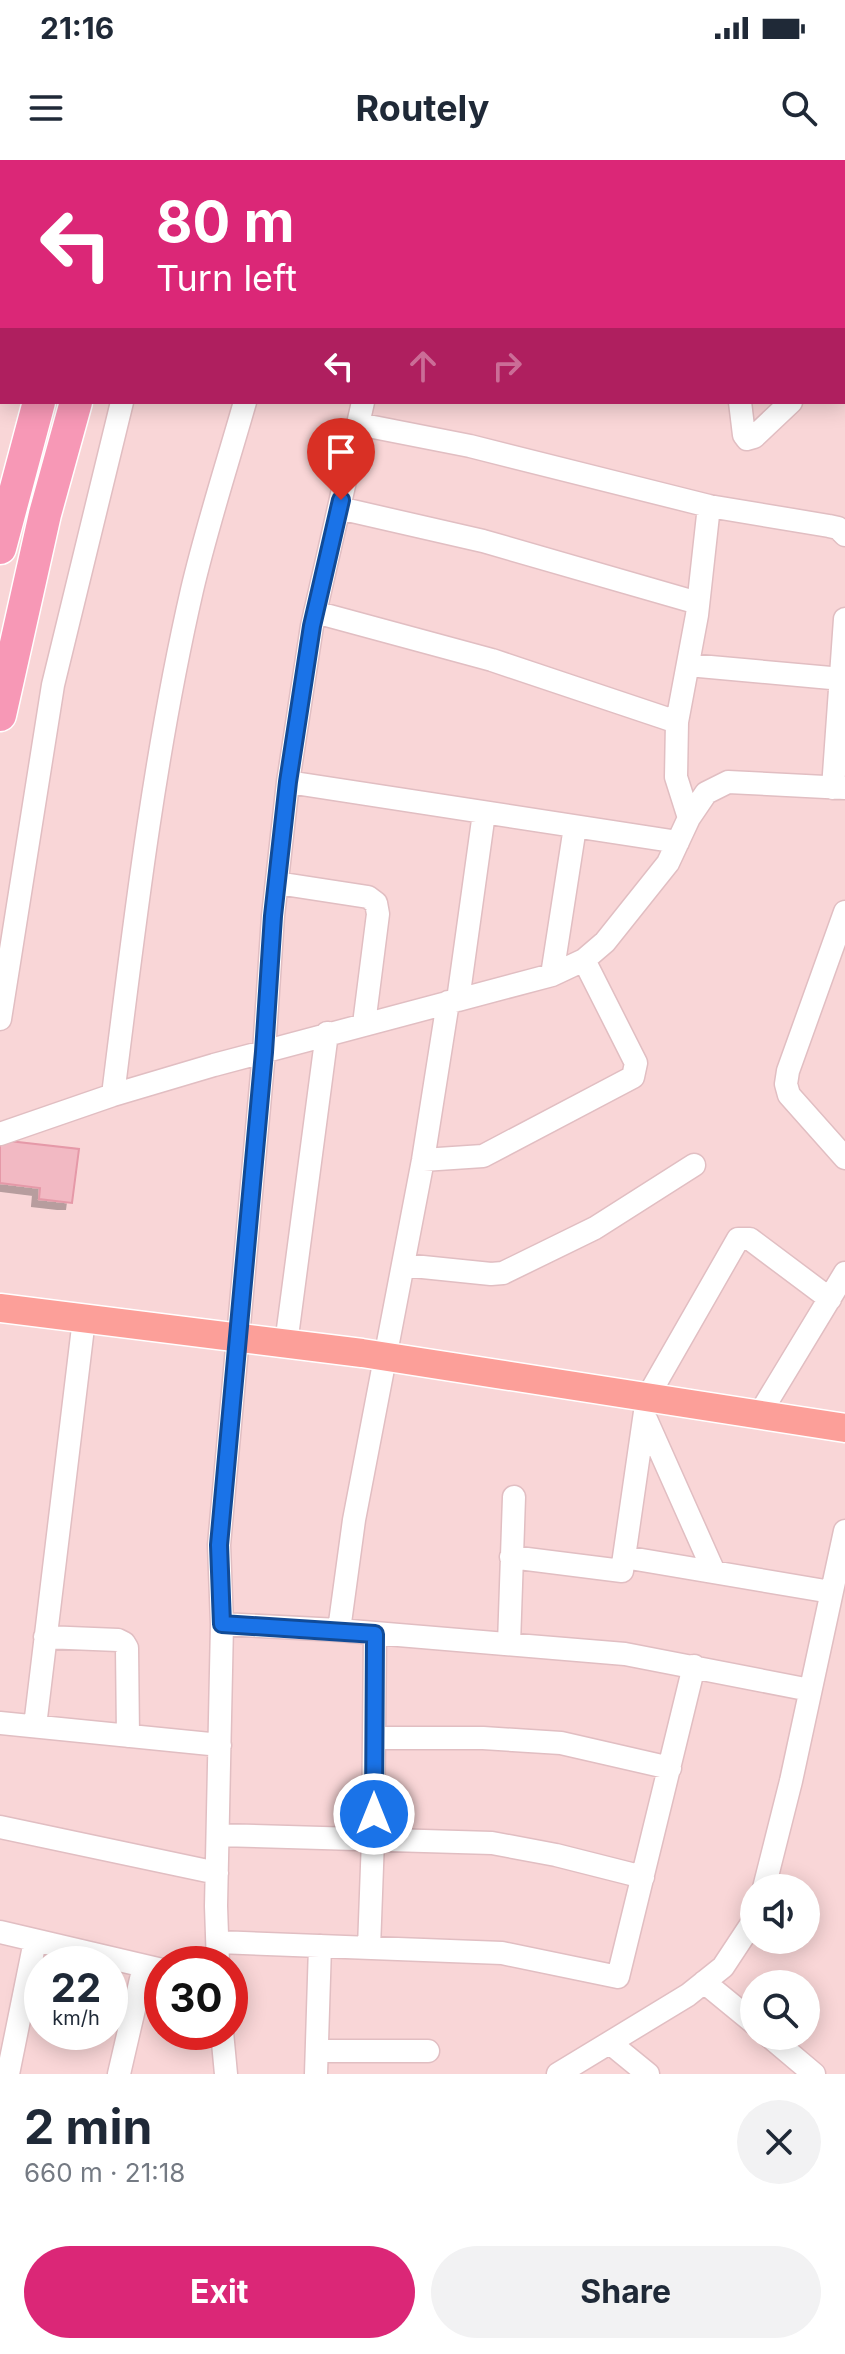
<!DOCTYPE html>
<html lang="en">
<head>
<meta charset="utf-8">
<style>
	:root { --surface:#fff; --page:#f2f2f3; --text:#1f2937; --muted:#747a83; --accent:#db2777 }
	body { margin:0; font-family:Inter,sans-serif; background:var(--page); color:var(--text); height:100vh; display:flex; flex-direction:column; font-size:30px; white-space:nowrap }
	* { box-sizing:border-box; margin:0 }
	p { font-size:26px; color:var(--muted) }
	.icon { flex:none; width:44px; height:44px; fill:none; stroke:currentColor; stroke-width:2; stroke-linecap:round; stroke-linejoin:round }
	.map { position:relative; height:1914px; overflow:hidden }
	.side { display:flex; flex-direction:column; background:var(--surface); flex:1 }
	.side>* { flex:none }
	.hud { position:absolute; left:0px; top:0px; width:846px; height:244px; box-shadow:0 4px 20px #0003; background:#db2777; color:#fff; overflow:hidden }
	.fabs { position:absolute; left:740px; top:1714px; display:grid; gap:16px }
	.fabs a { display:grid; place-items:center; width:80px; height:80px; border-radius:50%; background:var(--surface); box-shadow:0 4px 20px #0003; font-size:40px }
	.speed { position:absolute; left:24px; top:1786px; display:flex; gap:16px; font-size:40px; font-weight:700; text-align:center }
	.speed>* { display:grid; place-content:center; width:104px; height:104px; border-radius:50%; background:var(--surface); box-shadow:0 4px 20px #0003; line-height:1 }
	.speed small { font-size:20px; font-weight:400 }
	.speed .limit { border:12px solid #d22; background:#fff; color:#111 }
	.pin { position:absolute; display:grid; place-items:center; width:68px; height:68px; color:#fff; margin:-82px -34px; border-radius:50% 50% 50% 0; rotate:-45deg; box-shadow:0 0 8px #0007 }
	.pin .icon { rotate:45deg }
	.me { position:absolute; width:88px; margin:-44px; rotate:0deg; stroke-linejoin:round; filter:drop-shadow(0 0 6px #0008) }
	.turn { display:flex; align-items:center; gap:28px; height:168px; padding:0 24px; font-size:36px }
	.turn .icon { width:104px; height:104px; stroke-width:2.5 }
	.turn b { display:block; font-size:56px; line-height:68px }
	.lanes { display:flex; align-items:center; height:76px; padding:0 24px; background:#0003; justify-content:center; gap:40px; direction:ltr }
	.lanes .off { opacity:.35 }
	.round { display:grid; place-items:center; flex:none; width:84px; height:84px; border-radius:42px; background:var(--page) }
	.headline { display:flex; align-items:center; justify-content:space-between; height:136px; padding:0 24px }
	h1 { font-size:48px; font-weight:700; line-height:60px }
	.primary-button { display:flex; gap:16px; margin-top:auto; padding:16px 24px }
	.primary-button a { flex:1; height:92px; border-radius:48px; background:var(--accent); color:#fff; font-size:32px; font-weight:700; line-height:92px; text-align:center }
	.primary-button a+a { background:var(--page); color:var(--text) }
	.status { display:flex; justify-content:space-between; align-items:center; height:56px; padding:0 40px; background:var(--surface); direction:ltr }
	.status svg { height:22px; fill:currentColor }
	header { display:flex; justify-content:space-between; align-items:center; height:104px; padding:0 24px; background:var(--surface); font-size:36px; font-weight:700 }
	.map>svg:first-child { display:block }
</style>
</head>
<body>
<div class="status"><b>21:16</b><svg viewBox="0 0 49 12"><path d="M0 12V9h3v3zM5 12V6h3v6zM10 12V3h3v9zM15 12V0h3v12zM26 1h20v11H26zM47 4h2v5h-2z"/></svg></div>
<header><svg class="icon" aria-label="menu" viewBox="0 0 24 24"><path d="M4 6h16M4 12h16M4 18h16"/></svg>Routely<svg class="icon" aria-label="search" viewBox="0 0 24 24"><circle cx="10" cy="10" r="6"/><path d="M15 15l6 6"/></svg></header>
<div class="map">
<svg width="845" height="1914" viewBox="0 0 845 1914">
	<defs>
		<filter id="shadow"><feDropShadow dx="-7" dy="7" stdDeviation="0" flood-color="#0004"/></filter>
	</defs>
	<rect width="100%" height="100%" fill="#fce3e2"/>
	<path fill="#f9d6d7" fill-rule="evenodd" d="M0,0H845V1914H0ZM2,2H844V242H2ZM754,1728H806V1780H754ZM42,1804H110V1872H42ZM162,1804H230V1872H162ZM754,1824H806V1876H754Z"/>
	<path fill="#f2b9c3" stroke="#e599a8" stroke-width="2" filter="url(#shadow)" d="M0,980L79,989L72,1043L39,1039L40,1028L0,1023Z"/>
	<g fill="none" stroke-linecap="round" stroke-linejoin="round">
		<defs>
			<path id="minor" d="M733,0L734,2
				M776,0L782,2
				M360,2L361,0
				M476,2V0
				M844,37L845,39
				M0,38L2,39
				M844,192L845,191
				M740,242L744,275L747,279L754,277L791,242
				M358,264L470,286L709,346L829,366L838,368L845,375
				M339,348L483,381L698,443
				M315,452L492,500L677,562
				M688,505L842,519
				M288,622L678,682
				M833,628L845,459
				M689,658L676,617L677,562L697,455L709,346
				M277,723L368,737L376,743L378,754L364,864
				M845,752L788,911L786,924L789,935L845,998
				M552,815L575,667
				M458,840L484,653
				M0,859L53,525L122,242
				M113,935C134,766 154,596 192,430C207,366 227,305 245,242
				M0,974L113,935L214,905L552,815L584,800L605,782L668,703L689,658L706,633L728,622L845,628
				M423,1000L483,996L633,917L636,903L584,800
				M403,1105L491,1114L503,1113L595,1068L694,1005
				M286,1184L327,873
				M759,1255L845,1113
				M645,1257L714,1412
				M511,1397L622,1411L647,1238L738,1079H750L830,1139
				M624,1397L831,1432
				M222,1464L339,1470L625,1494L810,1530
				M339,1470L354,1360L423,1000L448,842
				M45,1477L118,1480L124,1483L127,1488L128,1576
				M509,1484L514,1337
				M0,1563L220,1585
				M35,1566L84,1159
				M374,1578H483L561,1583L670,1608
				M0,1667L217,1713
				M218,1675L492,1683L556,1695L643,1717
				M764,1728L791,1621L845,1371
				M0,1772L162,1810
				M218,1782L502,1793L618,1817L694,1506
				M369,1788L373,1679L375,1474
				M218,1804L216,1746L222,1464L219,1385L264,892L273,756L288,622L312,466L363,242
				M704,1822L754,1863
				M222,1872L226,1914
				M769,1876L814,1914
				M610,1883L648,1914
				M317,1891H428
				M8,1914L35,1781
				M119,1914L144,1806
				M316,1914L320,1786
				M558,1914L688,1835L723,1807L754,1760"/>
			<path id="major" d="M0,1148L362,1193L845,1268"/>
			<path id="highway" d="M95,2V0
				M136,2L137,0
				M0,388L39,242
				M0,555L45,354L76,242"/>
		</defs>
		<use href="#minor" stroke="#e1bec2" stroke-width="25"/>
		<use href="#major" stroke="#fff" stroke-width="31"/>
		<use href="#highway" stroke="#fff" stroke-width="35"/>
		<use href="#minor" stroke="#fff" stroke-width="22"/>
		<use href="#major" stroke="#fc9f99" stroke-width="28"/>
		<use href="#highway" stroke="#f798b6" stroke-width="32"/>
	</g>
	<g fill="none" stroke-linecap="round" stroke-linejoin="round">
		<defs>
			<path id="route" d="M341,340L312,466L288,622L273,756L264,892L219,1385L222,1464L375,1474L374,1654"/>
		</defs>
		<use href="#route" stroke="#114b97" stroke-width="20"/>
		<use href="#route" stroke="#1a73e8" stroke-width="14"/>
	</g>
</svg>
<div class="fabs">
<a><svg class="icon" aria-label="sound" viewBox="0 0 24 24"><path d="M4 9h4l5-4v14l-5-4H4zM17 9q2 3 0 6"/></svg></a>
<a><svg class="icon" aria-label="search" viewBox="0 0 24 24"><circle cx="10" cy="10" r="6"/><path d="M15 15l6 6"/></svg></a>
</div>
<div class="speed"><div>22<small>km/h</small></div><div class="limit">30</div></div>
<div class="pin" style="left:341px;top:340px;background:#d93025"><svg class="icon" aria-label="arrive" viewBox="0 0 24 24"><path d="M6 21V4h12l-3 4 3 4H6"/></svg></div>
<svg class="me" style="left:374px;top:1654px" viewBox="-20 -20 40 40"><circle r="17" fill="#1a73e8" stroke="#fff" stroke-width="3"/><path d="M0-11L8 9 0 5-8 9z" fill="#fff"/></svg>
<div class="hud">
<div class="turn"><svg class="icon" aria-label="left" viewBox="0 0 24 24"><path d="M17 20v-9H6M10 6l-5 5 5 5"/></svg><div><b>80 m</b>Turn left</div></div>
<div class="lanes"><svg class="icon" aria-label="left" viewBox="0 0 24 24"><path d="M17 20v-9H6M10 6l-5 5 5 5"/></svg><svg class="icon off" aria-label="ahead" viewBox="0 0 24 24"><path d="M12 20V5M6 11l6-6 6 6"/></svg><svg class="icon off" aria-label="right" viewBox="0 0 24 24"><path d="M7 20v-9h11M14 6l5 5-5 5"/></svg></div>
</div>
</div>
<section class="side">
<div class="headline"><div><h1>2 min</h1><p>660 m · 21:18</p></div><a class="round"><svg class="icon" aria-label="close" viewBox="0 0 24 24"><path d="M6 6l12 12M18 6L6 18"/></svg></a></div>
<div class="primary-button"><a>Exit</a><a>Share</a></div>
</section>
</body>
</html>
